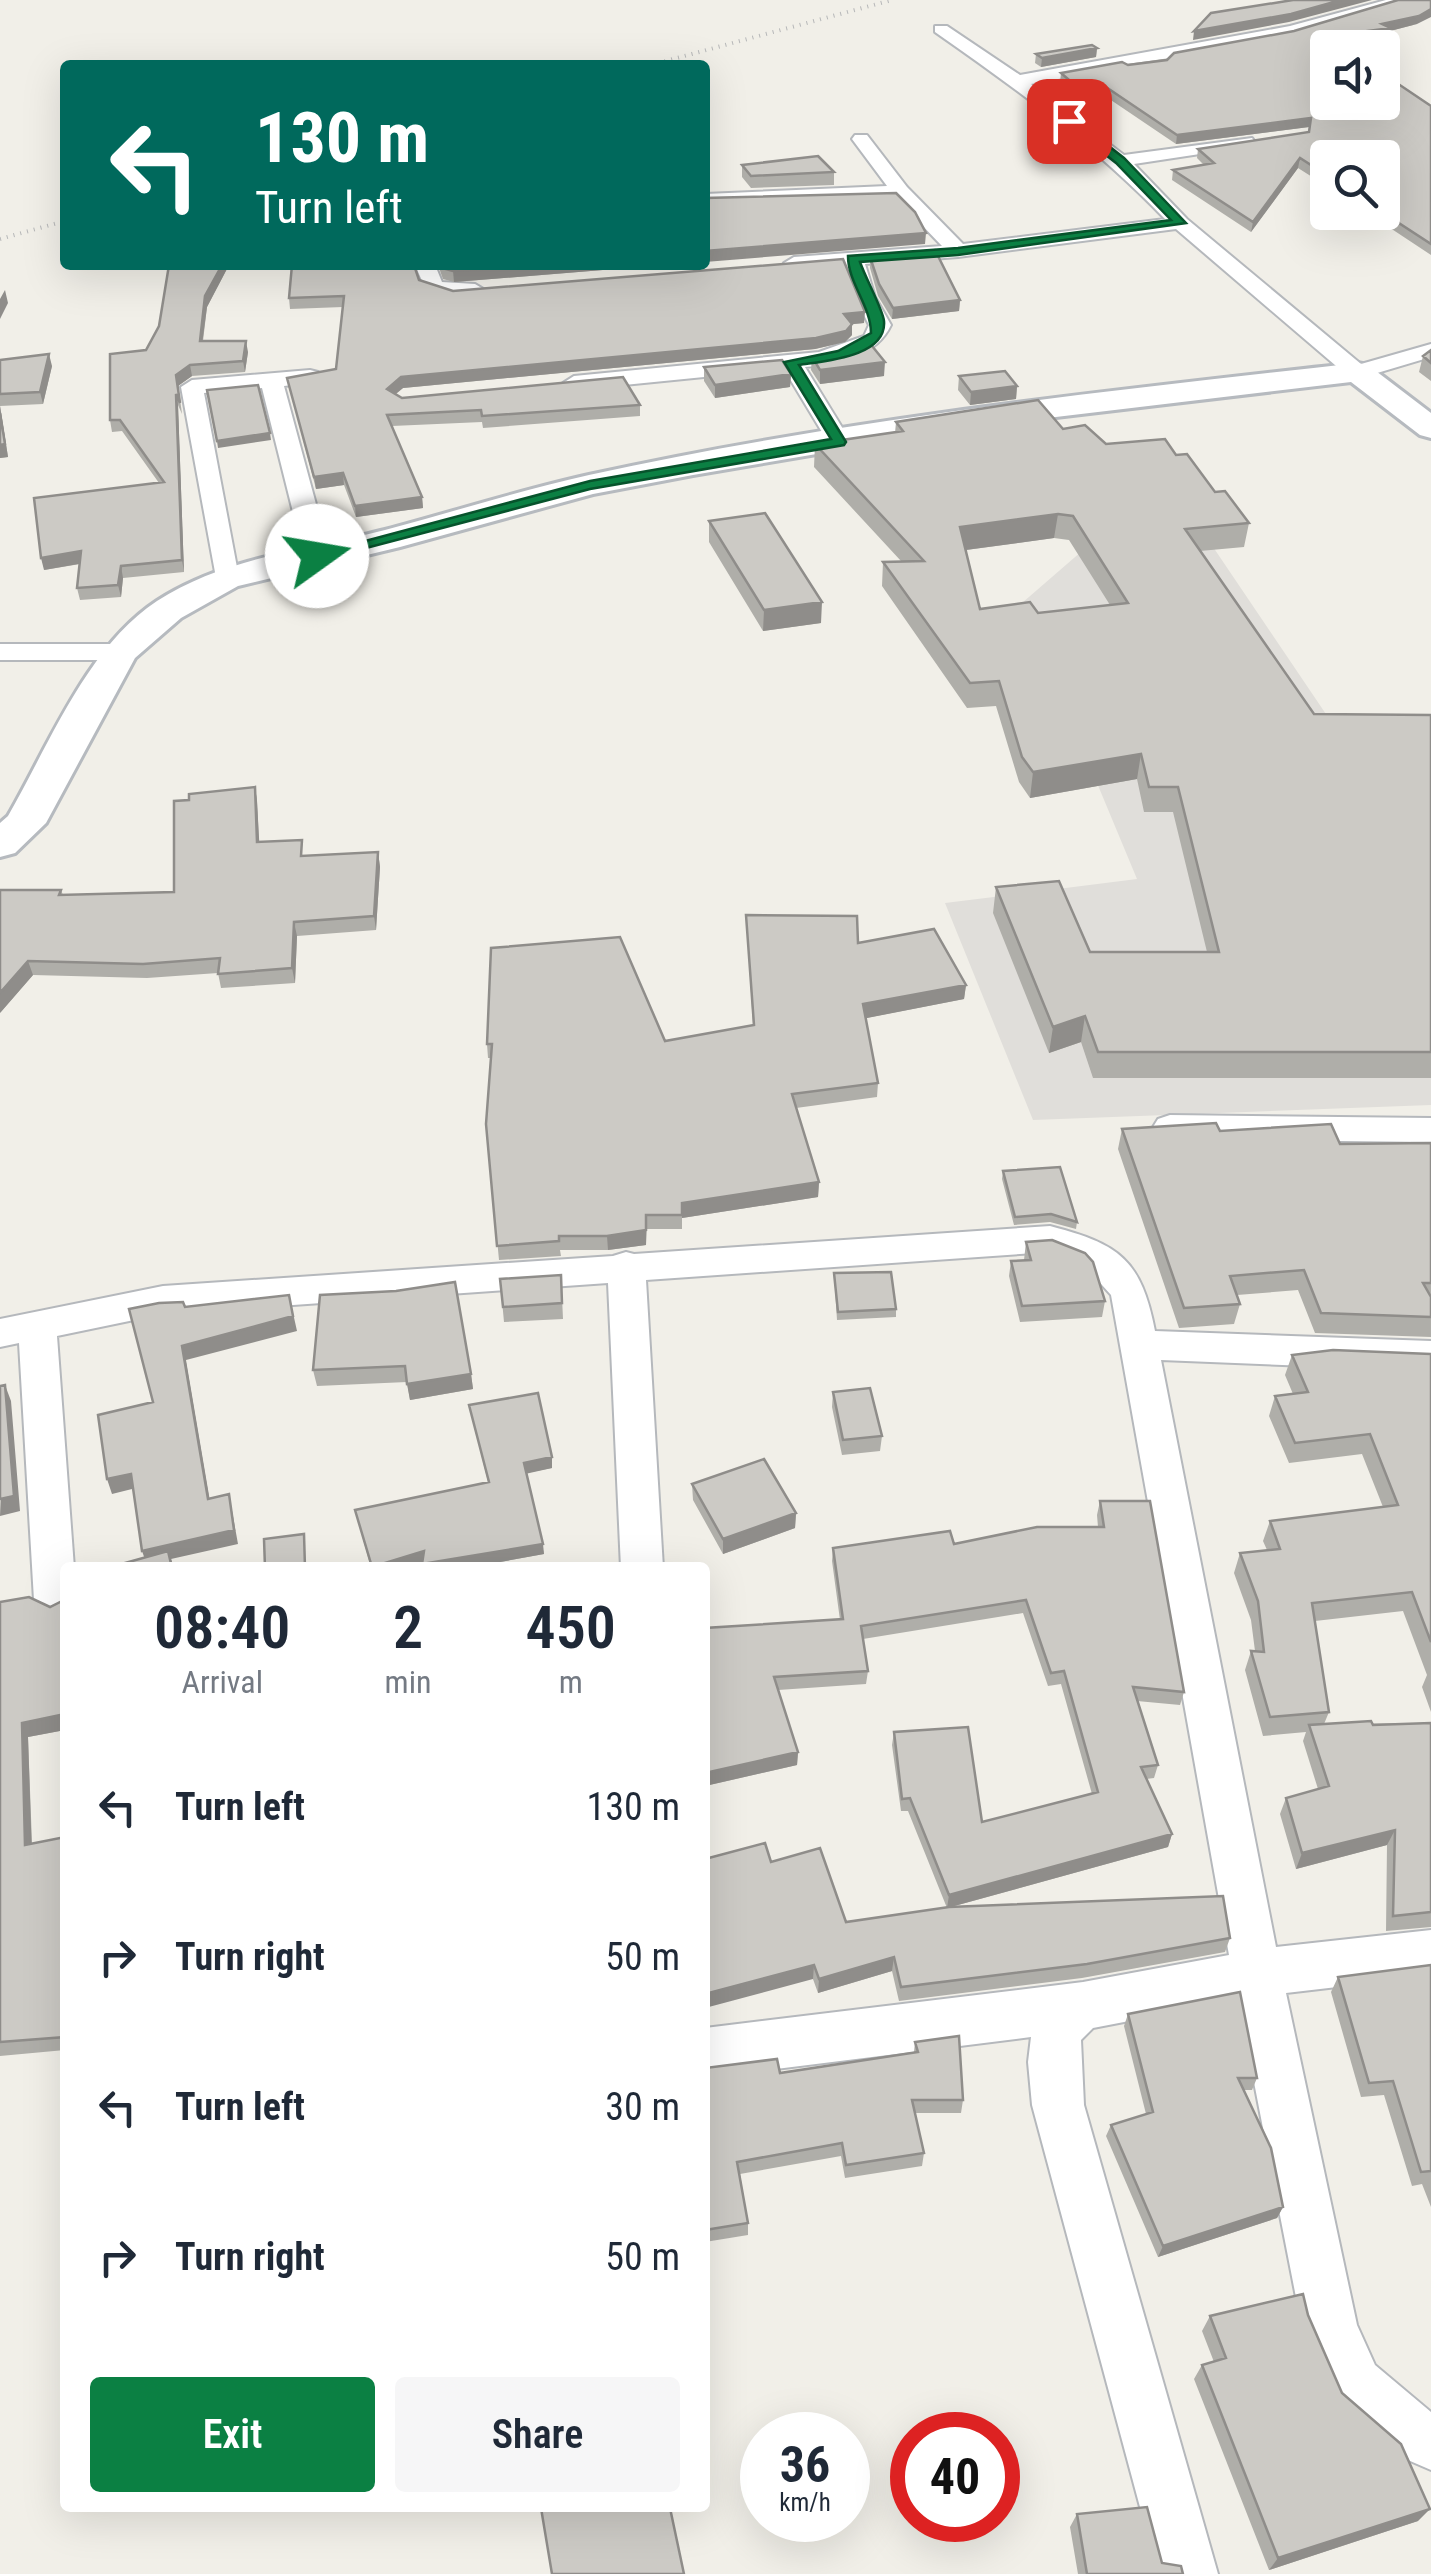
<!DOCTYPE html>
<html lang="en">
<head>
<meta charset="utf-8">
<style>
	:root { --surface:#fff; --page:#f6f6f7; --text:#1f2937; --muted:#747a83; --accent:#0b8043 }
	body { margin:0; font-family:"Roboto Condensed",sans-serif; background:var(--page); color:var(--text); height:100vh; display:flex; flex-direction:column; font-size:38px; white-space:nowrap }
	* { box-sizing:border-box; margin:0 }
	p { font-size:32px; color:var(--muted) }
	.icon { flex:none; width:55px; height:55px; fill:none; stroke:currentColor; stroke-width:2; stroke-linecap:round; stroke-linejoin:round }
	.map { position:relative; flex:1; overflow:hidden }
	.panel { position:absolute; left:60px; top:1562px; width:650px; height:950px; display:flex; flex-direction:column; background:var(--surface); border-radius:10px; box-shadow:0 10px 40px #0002 }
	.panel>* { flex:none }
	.guide { position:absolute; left:60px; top:60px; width:650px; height:210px; border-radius:10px; box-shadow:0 10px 40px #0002; background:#00695c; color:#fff; overflow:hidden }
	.controls { position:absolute; left:1310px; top:30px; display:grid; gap:20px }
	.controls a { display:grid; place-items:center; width:90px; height:90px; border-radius:10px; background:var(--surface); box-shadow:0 10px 40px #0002; font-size:50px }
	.speed { position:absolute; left:740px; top:2412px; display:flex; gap:20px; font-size:50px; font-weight:700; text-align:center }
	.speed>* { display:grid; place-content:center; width:130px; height:130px; border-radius:50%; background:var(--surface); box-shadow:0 10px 40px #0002; line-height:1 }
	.speed small { font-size:25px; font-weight:400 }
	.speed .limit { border:15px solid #d22; background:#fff; color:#111 }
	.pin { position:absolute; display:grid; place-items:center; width:85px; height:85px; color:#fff; margin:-42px; border-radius:20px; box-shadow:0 5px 15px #0006 }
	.me { position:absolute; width:110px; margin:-55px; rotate:77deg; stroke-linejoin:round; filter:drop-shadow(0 0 8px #0008) }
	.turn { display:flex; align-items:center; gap:35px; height:210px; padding:0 30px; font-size:45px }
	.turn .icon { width:130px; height:130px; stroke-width:2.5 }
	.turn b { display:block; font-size:70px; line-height:85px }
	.eta { display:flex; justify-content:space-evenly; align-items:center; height:170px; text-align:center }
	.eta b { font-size:60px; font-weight:600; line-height:70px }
	.cta { display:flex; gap:20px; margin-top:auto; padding:20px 30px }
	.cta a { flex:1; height:115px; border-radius:10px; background:var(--accent); color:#fff; font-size:40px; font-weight:600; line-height:115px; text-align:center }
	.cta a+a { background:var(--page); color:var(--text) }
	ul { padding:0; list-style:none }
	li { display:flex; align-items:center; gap:30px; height:150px; padding:0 30px }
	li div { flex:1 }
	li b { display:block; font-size:38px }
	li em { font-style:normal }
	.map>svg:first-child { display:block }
</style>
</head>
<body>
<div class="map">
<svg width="1431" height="2574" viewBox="0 0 1431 2574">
	<rect width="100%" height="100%" fill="#f1efe8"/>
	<path fill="#e0deda" d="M1207,538L1334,726L1431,724V1105L1033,1120L945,903L1137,879L1022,603L1082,551Z"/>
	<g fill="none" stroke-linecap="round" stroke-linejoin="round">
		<defs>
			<path id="street" d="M1386,0H1412L1292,36L1031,84L1124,155L1252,138L1255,142L1246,147L1134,164L1187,219L1361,364L1431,344V357L1357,379L1349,377L1176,229L958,257L865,264L875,297L891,325C876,357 838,364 805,367L851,442L847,447H831L784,369L574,390L563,383L574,376L819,352L864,336L869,325L855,297L845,265L794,269L784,263L794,257L942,246L895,197L705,206V194L887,186L852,139L855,135H867L907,187L963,244L1165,219C1096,147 1017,89 935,32V26H947L1020,75L1290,26Z
				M415,265H435L442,282L475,284L485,290L475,296L427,292Z
				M310,370L318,372L321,377L318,382L284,386L330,556L317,564L304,556L262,388L204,393L239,578L235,583H217L181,387L192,380Z
				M0,644H120L133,652L120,660H0Z
				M1170,1115L1431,1118V1142L1170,1139L1158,1135L1153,1127L1158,1119Z
				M1050,1226C1119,1244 1141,1259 1155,1331L1431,1341V1371L1161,1360L1276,1947L1431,1930V1976L1286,1993L1357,2325L1375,2365L1431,2412V2470L1387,2451L1335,2405L1302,2328L1238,2000L1093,2028L1081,2040L1084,2105L1218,2574H1158L1032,2105L1028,2062L1031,2037L705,2078V2028L1083,1982L1229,1955L1111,1295L1084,1265L1050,1252L646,1280L663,1568H621L608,1283L163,1314L57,1336L74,1568H65V1614L55,1618L40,1613L34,1600L19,1343L0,1347V1319L163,1286L613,1256L626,1252L634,1254Z"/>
			<path id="secondary" d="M1357,363L1368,365L1431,413V438L1420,435L1351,382L988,425L693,475L593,494L400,547L238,586L181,618L135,658L46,823L15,853L0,857V823L8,816C49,745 87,647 157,601C225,557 308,550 385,530C453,512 521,490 589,475C842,419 1100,392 1357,363Z"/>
		</defs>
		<use href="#street" stroke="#b5b8bc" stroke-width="4"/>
		<use href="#secondary" stroke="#b6babf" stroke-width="6"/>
		<use href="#street" fill="#fff" fill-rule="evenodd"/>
		<use href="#secondary" fill="#fff" fill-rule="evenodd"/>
		<path stroke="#b6b7b8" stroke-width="4" stroke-dasharray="1 6" stroke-linecap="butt" d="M651,65L892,0
			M0,239L65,221"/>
	</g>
	<path fill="#afaea9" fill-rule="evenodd" d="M1417,24L1390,31L1389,37L1338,44L1431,106V255L1366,212H1382L1328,158V187L1298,168L1251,232L1172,180L1173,170L1204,165L1197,158L1198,149L1309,132V127L1176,144L1099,92L1075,95L1060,83L1061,73Z
		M1097,48L1096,57L1041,67L1035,63L1036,54Z
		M742,165L834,172V185L751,188L742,177Z
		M870,257L960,300L959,311L892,319L878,296L870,268Z
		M169,265H229L207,307L203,341L248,352L245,372L192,376L178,386L182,414L178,405L184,572L123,578L121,597L80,600L77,588L80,564L44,570L159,483L122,431L112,432L110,420L159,326Z
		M438,265H664L454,282L443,279Z
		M419,280L453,291L864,323L852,324V335L845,342L815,349L403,388L396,394L402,398L640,405V416L483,428L482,422L392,426L422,497L423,508L356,517L344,485L316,489L287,378L336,369L343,307L290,309L289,298Z
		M1431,350V381L1419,372L1423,356Z
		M812,357L884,376L820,384L811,370Z
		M0,360L52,366L43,404L0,406L8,457L0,458Z
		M704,367L791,374L790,387L715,398L704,381Z
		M959,376L1017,386L1016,399L970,405L958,390Z
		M896,422L1063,429L1106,444L1176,455L1249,523L1244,547L1200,551L1314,714L1431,715V1078H1093L1081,1042L1049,1053L993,913L996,887L1090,952H1207L1173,812H1144L1137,779L1030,798L1019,782L996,706L967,708L882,586L883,562L901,561L814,467L815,444L895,433ZM1054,538L1069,540L1110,605L1038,613L980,609L966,550Z
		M709,521L821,623L763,631L709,542Z
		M255,787L257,801L259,842L304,856L378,852L380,867L376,930L297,936L295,983L221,988L218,973L147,978L33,975L0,1013L61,890L63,895L174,892L189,800Z
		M746,915L858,943L966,985L964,999L866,1018L878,1083L877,1097L796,1108L819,1182L818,1197L682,1218V1229H647L646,1245L608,1250H560L561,1256L499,1260L486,1124L491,1058H488L487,1044L665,1041L753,1025Z
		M1122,1129L1220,1131L1340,1144L1431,1143V1337L1315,1333L1298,1290L1237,1295L1240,1304L1234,1324L1179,1328L1118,1149Z
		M1003,1171L1077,1222L1076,1229L1050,1222L1014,1225L1002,1179Z
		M1026,1242L1105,1301L1102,1317L1020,1322L1009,1276L1011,1261L1024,1260Z
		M834,1273L896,1309V1317L837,1320Z
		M561,1275L563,1319L504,1322L500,1279Z
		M396,1291L471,1374L473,1389L410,1400L407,1382L317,1386L313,1370Z
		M1431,1354V1712L1422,1687L1427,1675L1403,1611L1315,1621L1329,1712L1324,1724L1431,1723V1927L1386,1931L1387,1845L1296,1869L1280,1814L1286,1798L1318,1789L1303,1741L1306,1732L1263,1736L1245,1670L1251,1651H1255L1251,1620L1234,1573L1240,1553L1267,1550L1263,1541L1270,1521L1383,1507L1362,1454L1289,1463L1269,1416L1275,1396L1293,1394L1285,1375L1292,1355Z
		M833,1392L882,1436L880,1451L842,1455L832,1407Z
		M469,1405L552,1457V1468L526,1473L544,1554L467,1568H423L422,1563L407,1568H371L355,1510L488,1482Z
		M692,1484L796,1513L795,1528L723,1554L693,1500Z
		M1100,1501L1184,1692L1180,1705L1137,1701L1158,1765L1154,1778L1146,1779L1172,1834L1168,1847L947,1908L908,1811H901L892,1745L894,1732L982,1822L1092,1794L1061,1684L1048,1686L1023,1613L863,1639L868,1671L866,1684L778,1690L798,1752L797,1765L705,1786V1628L840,1620L832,1561L833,1548L954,1544L1098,1527L1097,1515Z
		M65,1590V1730L28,1737L32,1843L65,1837V2050L0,2056V1602L50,1607L62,1601Z
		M771,1862L846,1922L1230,1938L1225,1952L1082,1978L899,2001L892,1971L818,1993Z
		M1431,1965V2207L1422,2184L1412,2186L1384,2095L1361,2097L1331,1992L1338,1977Z
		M1128,2014L1257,2078L1252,2090H1243L1283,2207L1277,2218L1158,2257L1106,2136L1111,2125L1146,2114L1124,2026Z
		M915,2042L963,2100L961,2113H915L924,2153L922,2166L845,2178L841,2156L740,2174L748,2223V2235L705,2242V2068L780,2073L914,2052Z
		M1308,2315L1342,2393L1418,2521L1269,2570L1194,2379L1202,2365L1214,2362L1202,2331L1210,2316Z
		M1077,2514L1183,2574H1078L1070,2527Z"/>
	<path fill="#8f8d8a" d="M1341,0H1372L1289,22L1193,40L1194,31Z
		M1431,9V17L1417,24L1390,31L1389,37L1326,45L1328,36L1382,24Z
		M1097,48L1096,57L1041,67L1042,58Z
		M1100,83L1099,92L1075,95L1076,86Z
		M1311,118L1309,127L1176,144L1177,135Z
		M1300,158L1298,168L1251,232L1253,222Z
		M926,233L925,244L705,262V251Z
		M222,265H229L207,307L201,352L200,341L205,296Z
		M533,265H664L454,282L453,271Z
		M5,290L8,303L0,319V299Z
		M960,300L959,311L892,319L893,308Z
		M865,312L864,323L844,325V314Z
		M852,324V335L845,342L815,349L403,388L388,400L387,389L401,377Z
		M246,341L248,352L245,372L243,361Z
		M49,354L52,366L43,404L40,392Z
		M885,362L884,376L820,384V370Z
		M190,365L192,376L178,386L182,414L176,375Z
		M791,374L790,387L715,398V385Z
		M1017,386L1016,399L970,405L971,392Z
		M176,394L178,405L184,572L182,560Z
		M0,406L8,457L0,458Z
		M270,433L271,440L218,448L217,441Z
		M343,473L344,485L316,489L314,477Z
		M422,497L423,508L356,517L355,506Z
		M1058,514L1054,538L958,551L960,527Z
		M81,551L84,563L44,570L41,558Z
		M121,566L123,578L121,597L118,585Z
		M822,602L821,623L763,631L764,610Z
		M1141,754L1137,779L1030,798L1033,772Z
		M255,787L257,801L260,856L257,842Z
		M378,852L380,867L376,930L374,916Z
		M294,922L297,936L295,983L292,968Z
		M28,961L33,975L0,1013V993Z
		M966,985L964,999L862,1019L863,1004Z
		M1085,1016L1081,1042L1049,1053L1053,1027Z
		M819,1182L818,1197L682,1218V1229V1203Z
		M646,1215V1245L608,1250L607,1236Z
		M289,1295L297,1331L186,1360L212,1513L208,1499L182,1346Z
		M471,1374L473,1389L410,1400L407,1384Z
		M5,1385L11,1401L20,1511L0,1516Z
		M552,1457V1468L525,1474L524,1463Z
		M131,1474L136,1488L112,1494L107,1479Z
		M229,1494L238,1544L171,1559L174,1568L147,1565L142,1551Z
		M796,1513L795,1528L723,1554V1539Z
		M543,1544L544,1554L467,1568H423L422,1564Z
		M424,1551L426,1562L407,1568H372Z
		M65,1714V1730L28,1737L32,1858L25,1845L22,1723Z
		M798,1752L797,1765L705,1786V1773Z
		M1395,1830L1387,1845L1296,1869L1302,1853Z
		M1172,1834L1168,1847L947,1908L949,1895Z
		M894,1957L892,1971L818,1993L819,1979Z
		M814,1965L813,1979L705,2008V1994Z
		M1283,2207L1277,2218L1158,2257L1163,2246Z
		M1430,2509L1418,2521L1269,2570L1278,2558Z"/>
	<path fill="#cccac5" stroke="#8f8d8a" stroke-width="2.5" fill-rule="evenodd" d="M1293,0H1341L1291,14L1194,31L1211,13Z
		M1398,0H1431V9L1419,16L1382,24L1391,28L1328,36L1344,48H1328V102H1382V73L1431,106V244L1382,212V158H1328V176L1300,158L1253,222L1173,170L1214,163L1198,149L1309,132L1311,118L1177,135L1100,83L1076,86L1061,73L1122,62L1128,65L1167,60L1174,53L1294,31Z
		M1092,45L1097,48L1042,58L1036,54Z
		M818,156L834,172L751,176L742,165Z
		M896,193L915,212L926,233L705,251V198Z
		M935,250L960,300L893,308L879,284L870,257Z
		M843,259L865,312L844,314L852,324L846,331L816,338L401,377L387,389L402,398L623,377L640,405L482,416L481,410L387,415L422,497L355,506L343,473L314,477L287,378L336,369L344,296L289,298L292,265H414L419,280L453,291Z
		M169,265H222L205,296L200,341H246L243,361L190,365L176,375L180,403L176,394L182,560L121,566L118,585L77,588L81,551L41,558L34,498L164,482L120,420H110V354L146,350L159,326Z
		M441,265H533L453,271L442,268Z
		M868,341L885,362L820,370L812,357L844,351Z
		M1431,350V363L1423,356Z
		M49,354L40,392L0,394V360Z
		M782,360L791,374L715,385L704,367Z
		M1005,371L1017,386L971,392L959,376Z
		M258,385L270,433L217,441L207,390Z
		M1038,400L1063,429L1085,425L1106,444L1165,439L1176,455L1187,454L1215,492L1225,491L1249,523L1185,529L1314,714L1431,715V1052H1098L1085,1016L1053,1027L996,887L1059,881L1090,952H1219L1178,787H1149L1141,754L1033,772L1022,757L999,681L970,683L883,562L924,561L815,444L903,431L896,422ZM1058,514L1073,516L1128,603L1038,613L1030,602L980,609L960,527Z
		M0,413L5,444L0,445Z
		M765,513L822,602L764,610L709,521Z
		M255,787L257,842L302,840L301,856L378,852L374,916L294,922L292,968L218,974L220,958L143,964L28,961L0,993V890H61L59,895L174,892V801L189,800V794Z
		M746,915L857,916L858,943L934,929L966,985L863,1004L878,1083L792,1094L819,1182L682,1203V1215H646V1230L607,1236H559V1241L497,1246L486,1124L492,1044H487L491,948L620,937L665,1041L754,1025Z
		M1216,1123L1220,1131L1331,1124L1340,1144L1431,1143V1283H1423L1431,1297V1317L1321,1313L1304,1270L1230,1276L1240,1304L1184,1308L1122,1129Z
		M1060,1167L1077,1222L1051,1214L1015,1217L1003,1171Z
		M1052,1240L1085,1253L1093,1262L1105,1301L1022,1306L1011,1261L1031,1260L1026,1242Z
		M891,1272L896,1309L838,1312L834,1273Z
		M561,1275L562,1303L503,1307L500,1279Z
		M455,1282L471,1374L407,1384L405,1366L313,1370L320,1295L396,1291Z
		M289,1295L293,1316L182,1346L208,1499L229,1494L234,1530L142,1551L131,1474L107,1479L98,1415L153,1402L129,1309L159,1303L183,1302L185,1307Z
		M1333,1350L1431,1354V1642L1412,1592L1312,1603L1329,1712L1270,1717L1251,1651L1264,1652L1258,1601L1240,1553L1280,1549L1270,1521L1398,1505L1370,1434L1295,1443L1275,1396L1308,1392L1292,1355Z
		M5,1385L14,1496L0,1499V1386Z
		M870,1388L882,1436L843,1440L833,1392Z
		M538,1393L552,1457L524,1463L543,1544L422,1564L424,1551L372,1567L355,1510L489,1482L469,1405Z
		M764,1459L796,1513L723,1539L692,1484Z
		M1100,1501H1150L1184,1692L1133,1687L1158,1765L1141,1767L1172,1834L949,1895L910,1798L902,1799L894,1732L968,1727L982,1822L1098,1792L1064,1671L1051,1673L1026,1600L861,1626L868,1671L774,1677L798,1752L705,1773V1628L843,1619L833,1548L950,1531L954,1544L1037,1527H1104Z
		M304,1534L305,1568H265L264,1539Z
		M168,1551L172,1568H107Z
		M63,1590H65V1714L22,1723L25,1845L65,1837V2037L0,2042V1602L29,1597L50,1607L62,1601Z
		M1371,1721L1373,1725L1431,1723V1912L1393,1916L1395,1830L1302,1853L1286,1798L1329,1786L1309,1725Z
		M765,1843L771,1862L820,1848L846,1922L949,1907L1223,1896L1230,1938L1087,1964L901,1987L894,1957L819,1979L814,1965L705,1994V1859Z
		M1431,1965V2171L1421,2172L1393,2081L1369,2083L1338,1977Z
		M1240,1992L1257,2078H1238L1271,2148L1283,2207L1163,2246L1111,2125L1153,2112L1128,2014Z
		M959,2036L963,2100H912L924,2153L846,2165L842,2143L737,2162L748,2223L705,2230V2068L777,2059L780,2073L918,2052L915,2042Z
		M1303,2294L1308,2315L1342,2393L1401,2444L1430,2509L1278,2558L1202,2365L1226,2358L1210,2316Z
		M1147,2507L1162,2563L1181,2566L1183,2574H1087L1077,2514Z
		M541,2508H670L684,2574H552Z"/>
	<path fill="#0b8043" stroke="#07532c" stroke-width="2.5" d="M1065,118H1073L1124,158L1186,223L958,255L860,262C865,277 883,310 884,321C887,357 824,361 799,365L846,442L844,445L590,489L317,561L309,556L590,481L831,439L784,362L838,351L871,333C871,306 848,283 848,256L958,248L1171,220L1116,163L1065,123Z"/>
</svg>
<div class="controls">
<a><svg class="icon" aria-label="sound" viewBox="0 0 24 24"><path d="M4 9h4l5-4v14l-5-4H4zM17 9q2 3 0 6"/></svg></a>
<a><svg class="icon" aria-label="search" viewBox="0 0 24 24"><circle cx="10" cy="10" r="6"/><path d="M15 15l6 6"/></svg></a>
</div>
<div class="speed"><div>36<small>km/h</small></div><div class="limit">40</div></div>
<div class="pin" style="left:1069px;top:121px;background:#d93025"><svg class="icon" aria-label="arrive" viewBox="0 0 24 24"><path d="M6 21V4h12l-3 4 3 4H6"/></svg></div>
<svg class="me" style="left:317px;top:556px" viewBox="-20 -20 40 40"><circle r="19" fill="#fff"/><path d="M0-13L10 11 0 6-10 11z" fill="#0b8043"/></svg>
<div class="guide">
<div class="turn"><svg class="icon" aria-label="left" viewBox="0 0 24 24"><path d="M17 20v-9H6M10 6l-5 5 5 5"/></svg><div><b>130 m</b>Turn left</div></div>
</div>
<section class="panel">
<div class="eta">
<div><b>08:40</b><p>Arrival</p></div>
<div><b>2</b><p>min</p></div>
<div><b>450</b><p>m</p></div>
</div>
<ul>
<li><svg class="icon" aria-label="left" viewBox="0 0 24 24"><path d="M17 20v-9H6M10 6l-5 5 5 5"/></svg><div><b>Turn left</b></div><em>130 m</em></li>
<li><svg class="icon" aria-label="right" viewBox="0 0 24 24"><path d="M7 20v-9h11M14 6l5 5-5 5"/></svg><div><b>Turn right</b></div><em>50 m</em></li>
<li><svg class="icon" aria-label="left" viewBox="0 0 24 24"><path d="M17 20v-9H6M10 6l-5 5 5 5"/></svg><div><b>Turn left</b></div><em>30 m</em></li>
<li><svg class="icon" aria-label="right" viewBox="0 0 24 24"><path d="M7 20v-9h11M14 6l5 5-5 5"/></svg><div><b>Turn right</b></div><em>50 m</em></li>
</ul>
<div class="cta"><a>Exit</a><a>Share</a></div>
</section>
</div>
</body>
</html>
